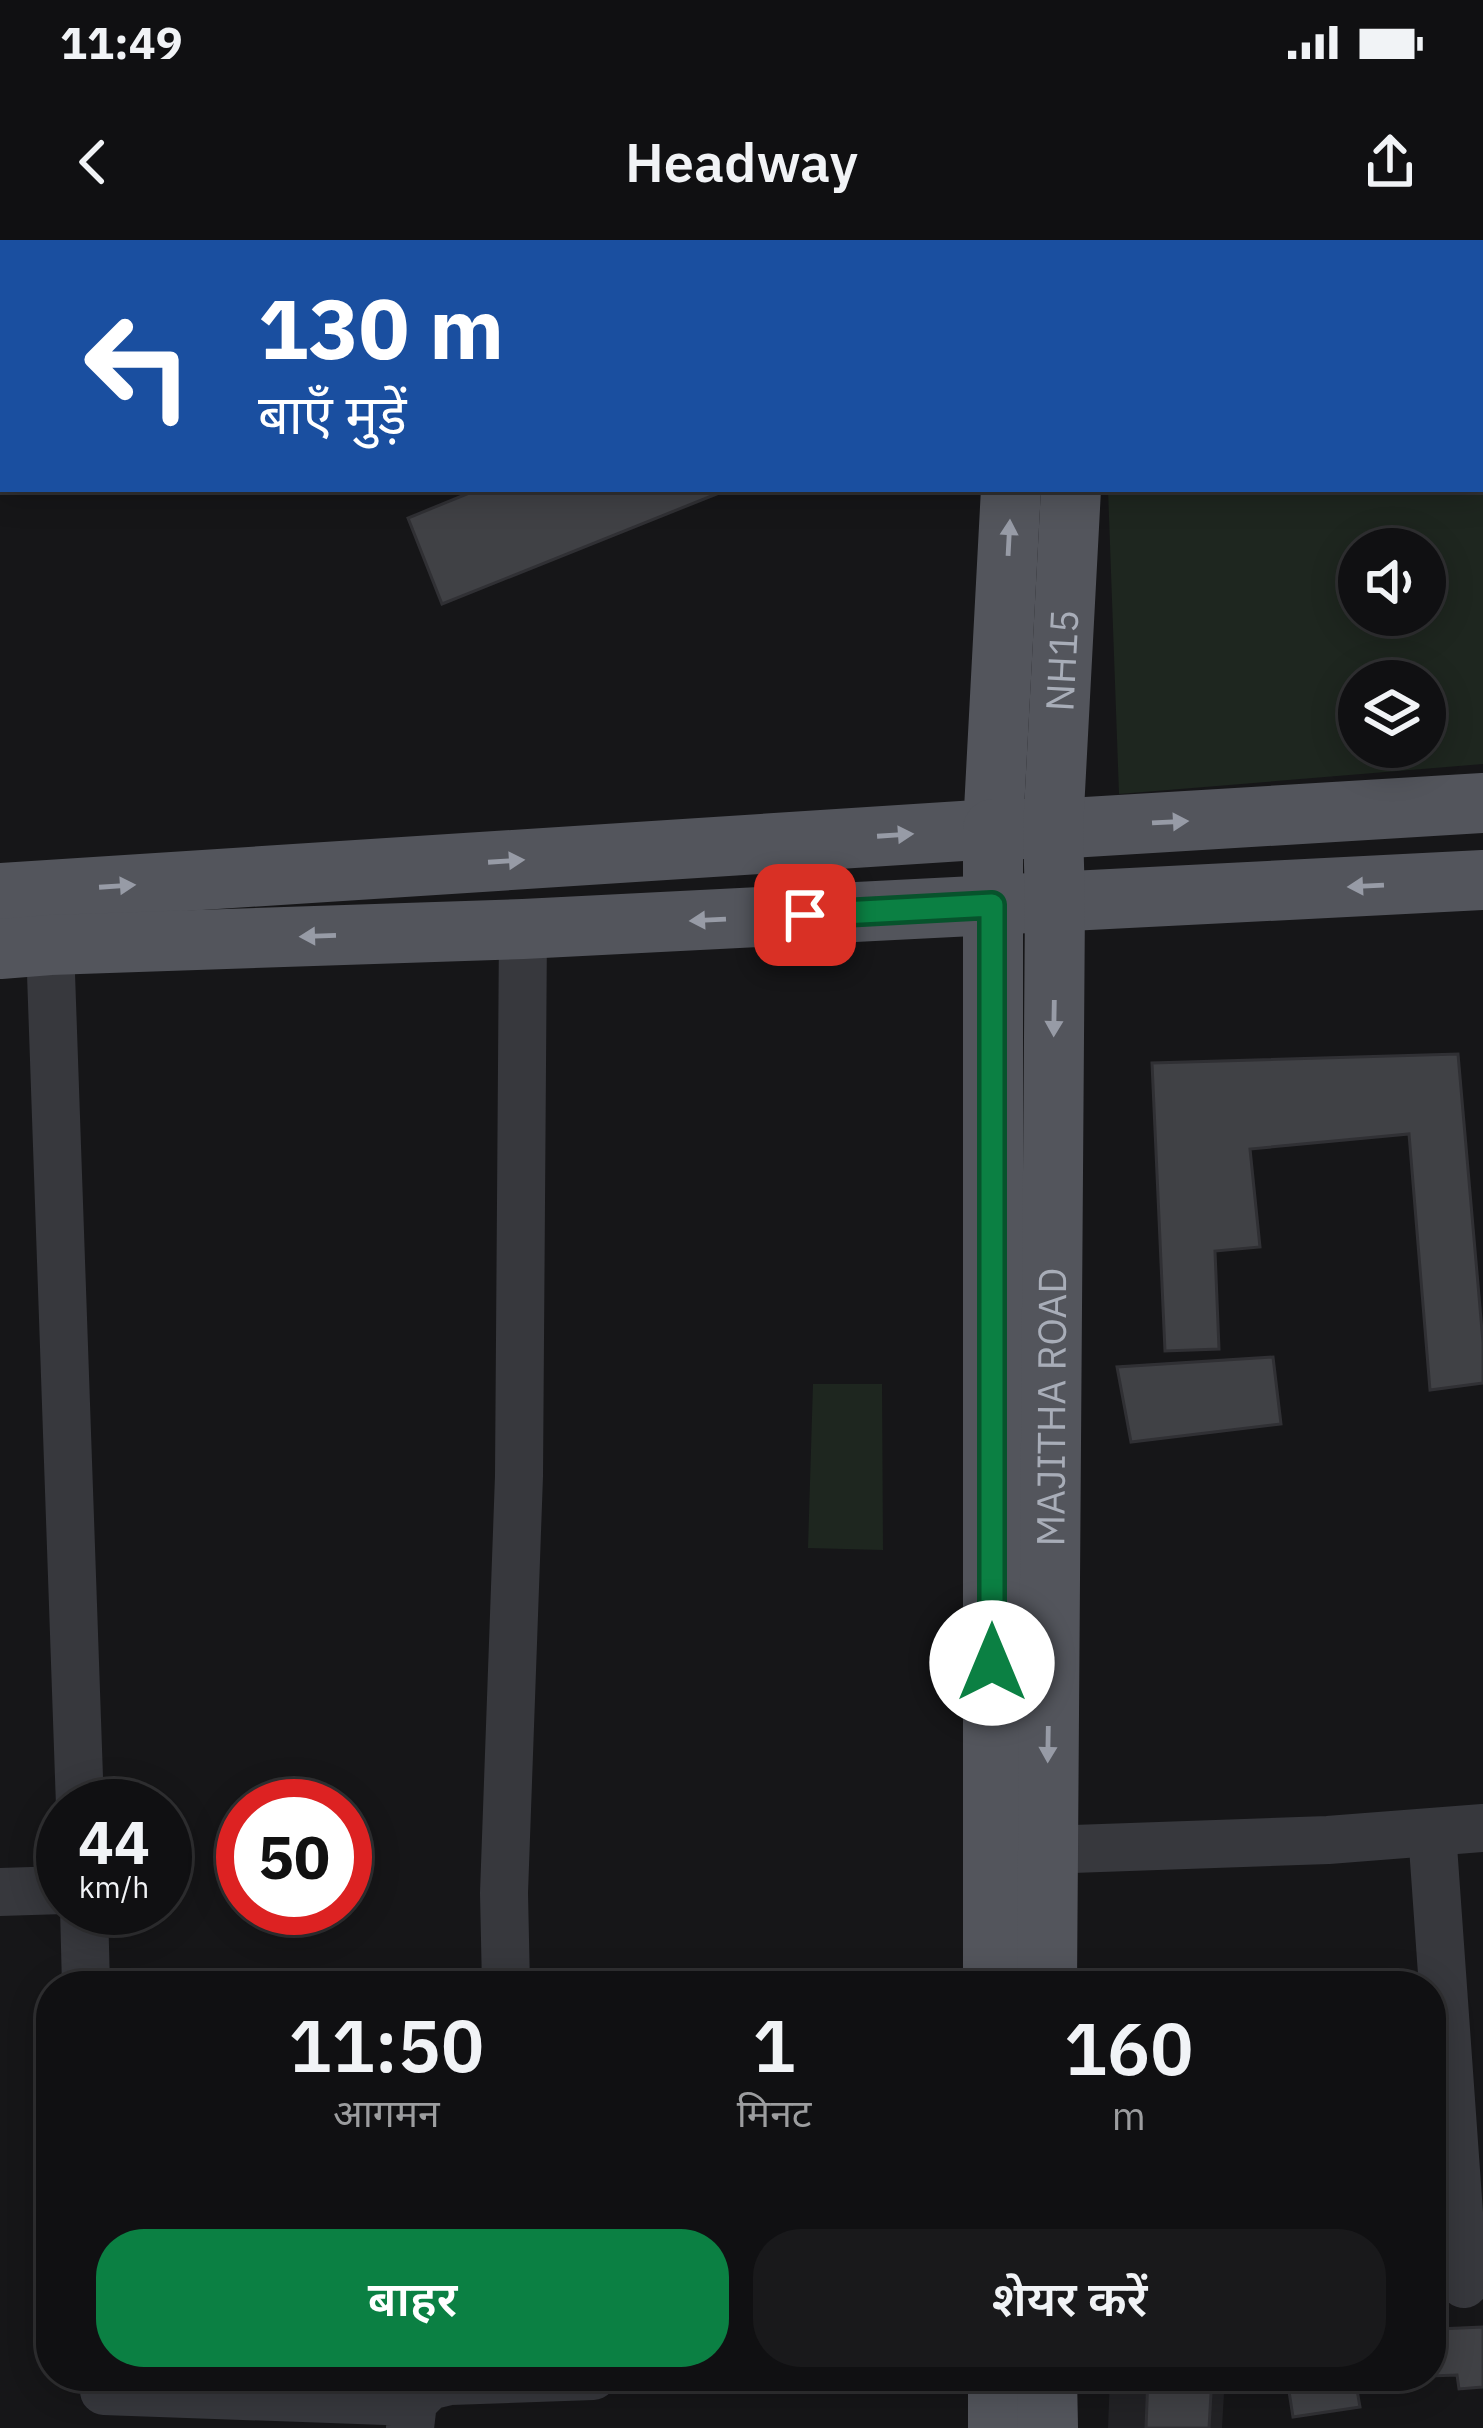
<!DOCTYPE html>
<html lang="hi">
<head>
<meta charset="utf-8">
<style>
	:root { --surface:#101012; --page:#19191b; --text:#f1f3f6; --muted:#9c9d9f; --line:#303032; --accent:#0b8043 }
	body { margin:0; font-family:"IBM Plex Sans","Noto Sans Devanagari",sans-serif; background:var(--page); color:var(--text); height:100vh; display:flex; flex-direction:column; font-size:45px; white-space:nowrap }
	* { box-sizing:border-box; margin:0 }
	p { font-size:39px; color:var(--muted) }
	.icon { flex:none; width:66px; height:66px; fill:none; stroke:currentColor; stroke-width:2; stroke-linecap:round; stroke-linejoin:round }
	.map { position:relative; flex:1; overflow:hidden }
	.side { position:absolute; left:36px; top:1731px; width:1410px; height:420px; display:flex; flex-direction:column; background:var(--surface); border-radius:48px; box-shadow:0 6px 30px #0003,0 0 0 3px var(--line) }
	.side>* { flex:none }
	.banner { position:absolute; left:0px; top:0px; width:1485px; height:252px; box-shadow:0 6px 30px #0003,0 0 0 3px var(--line); background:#1a4fa0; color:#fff; overflow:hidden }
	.buttons { position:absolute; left:1338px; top:288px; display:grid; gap:24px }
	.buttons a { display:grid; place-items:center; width:108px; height:108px; border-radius:50%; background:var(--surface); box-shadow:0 6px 30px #0003,0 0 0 3px var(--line); font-size:60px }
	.speed { position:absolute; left:36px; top:1539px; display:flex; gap:24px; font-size:60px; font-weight:700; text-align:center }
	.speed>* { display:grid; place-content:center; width:156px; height:156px; border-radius:50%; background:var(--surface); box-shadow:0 6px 30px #0003,0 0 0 3px var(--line); line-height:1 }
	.speed small { font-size:30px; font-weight:400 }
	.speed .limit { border:18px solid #d22; background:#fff; color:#111 }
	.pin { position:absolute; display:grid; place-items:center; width:102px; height:102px; color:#fff; margin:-51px; border-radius:24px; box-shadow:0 6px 18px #0006 }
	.me { position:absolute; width:132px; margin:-66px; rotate:0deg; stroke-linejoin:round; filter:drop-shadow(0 0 9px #0008) }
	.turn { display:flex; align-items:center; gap:42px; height:252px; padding:0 60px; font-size:54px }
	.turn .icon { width:156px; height:156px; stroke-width:2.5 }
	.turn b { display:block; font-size:84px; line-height:102px }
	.eta { display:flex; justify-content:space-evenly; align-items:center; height:204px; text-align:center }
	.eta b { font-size:72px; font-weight:600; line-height:84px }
	.primary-button { display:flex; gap:24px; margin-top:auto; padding:24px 60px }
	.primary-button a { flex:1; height:138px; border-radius:48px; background:var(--accent); color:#fff; font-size:48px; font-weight:600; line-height:138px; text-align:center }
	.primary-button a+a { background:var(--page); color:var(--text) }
	.status { display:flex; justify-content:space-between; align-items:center; height:84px; padding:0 60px; background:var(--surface); direction:ltr }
	.status svg { height:33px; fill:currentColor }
	header { display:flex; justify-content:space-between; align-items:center; height:156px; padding:0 60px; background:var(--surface); font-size:54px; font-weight:600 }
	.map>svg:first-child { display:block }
</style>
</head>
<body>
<div class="status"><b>11:49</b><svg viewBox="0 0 49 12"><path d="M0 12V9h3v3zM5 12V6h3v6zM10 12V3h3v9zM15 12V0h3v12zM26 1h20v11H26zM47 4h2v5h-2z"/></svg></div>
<header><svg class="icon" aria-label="back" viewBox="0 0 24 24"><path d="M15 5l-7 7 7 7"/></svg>Headway<svg class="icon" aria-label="share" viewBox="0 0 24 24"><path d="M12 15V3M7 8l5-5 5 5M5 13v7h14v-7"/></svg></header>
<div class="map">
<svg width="1483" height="2188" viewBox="0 0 1483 2188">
	<rect width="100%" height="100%" fill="#161618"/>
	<path fill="#222225" d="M1110,2136H1225L1222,2188H1108Z"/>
	<path fill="#1e261f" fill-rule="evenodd" d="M1098,0H1483V524L1119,554L1108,249H1482V3H1098ZM1359,309H1425V375H1359ZM1359,441H1425V507H1359Z
		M813,1144H882L883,1310L808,1308Z"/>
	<path fill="#404145" stroke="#303034" stroke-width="3" d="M479,249H729L442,364L408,278Z
		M1458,814L1483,1102V1143L1430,1150L1409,894L1250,909L1260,1007L1215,1011L1219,1109L1165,1111L1152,823Z
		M1273,1117L1281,1184L1131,1202L1117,1127Z
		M1483,2087V2147L1459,2149L1457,2135L1431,2136V2101L1440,2100L1439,2089Z
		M1148,2136H1212L1209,2188H1146Z
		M1298,2136H1373L1374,2141L1356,2144L1360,2167L1293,2177L1288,2145L1299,2144Z"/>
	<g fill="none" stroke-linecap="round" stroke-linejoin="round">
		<path stroke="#37383d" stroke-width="48" d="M50,705L80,1566
			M1432,1592L1464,2044
			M1015,1611L1328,1600L1483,1588
			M0,1652L63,1650
			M84,1668L86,1746
			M506,1746L504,1653L519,1236L523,689
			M104,2151L413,2162
			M410,2188L413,2162L429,2146L450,2141L593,2136"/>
		<g stroke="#53555c" stroke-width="60">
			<path d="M1025,3V0"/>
			<path d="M1085,3V0"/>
			<path d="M0,653L993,589L1011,249"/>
			<path d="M0,709L50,705L523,689L1483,640"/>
			<path d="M993,1746V589H1053L1483,563"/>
			<path id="s1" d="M1047,1746L1055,661L1053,589L1071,249"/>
			<path d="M998,2136V2188"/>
			<path d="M1047,2136L1048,2188"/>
		</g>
	</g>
	<defs><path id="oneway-solid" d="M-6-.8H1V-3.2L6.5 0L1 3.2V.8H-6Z" transform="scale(3)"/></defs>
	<g fill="#979ba6">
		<use href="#oneway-solid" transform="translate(1009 298) rotate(-87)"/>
		<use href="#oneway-solid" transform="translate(1170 582) rotate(-3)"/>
		<use href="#oneway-solid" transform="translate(895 595) rotate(-4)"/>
		<use href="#oneway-solid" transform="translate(506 621) rotate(-4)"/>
		<use href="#oneway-solid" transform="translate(117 646) rotate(-4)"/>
		<use href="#oneway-solid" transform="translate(1366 646) rotate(177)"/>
		<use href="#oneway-solid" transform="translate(708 680) rotate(177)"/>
		<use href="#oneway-solid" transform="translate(318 696) rotate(178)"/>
		<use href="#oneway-solid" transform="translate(1054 778) rotate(91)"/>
		<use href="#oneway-solid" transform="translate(1048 1504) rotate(91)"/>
	</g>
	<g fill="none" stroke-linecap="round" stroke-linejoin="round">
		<defs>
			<path id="route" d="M805,675L992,665V1423"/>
		</defs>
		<use href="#route" stroke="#07532c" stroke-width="30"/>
		<use href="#route" stroke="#0b8043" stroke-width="21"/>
	</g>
	<g text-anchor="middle" stroke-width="10" stroke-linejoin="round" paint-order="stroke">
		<g font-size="39" fill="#a8adb8" stroke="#111113">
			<text dy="14" stroke="none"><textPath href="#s1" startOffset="1326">NH15</textPath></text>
			<text dy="14" stroke="none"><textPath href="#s1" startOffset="579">MAJITHA ROAD</textPath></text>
		</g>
	</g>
</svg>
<div class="buttons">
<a><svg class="icon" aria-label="sound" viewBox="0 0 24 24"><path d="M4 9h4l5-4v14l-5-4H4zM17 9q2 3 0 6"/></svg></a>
<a><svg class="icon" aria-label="layers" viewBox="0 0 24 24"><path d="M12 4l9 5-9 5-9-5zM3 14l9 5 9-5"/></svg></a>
</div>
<div class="speed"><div>44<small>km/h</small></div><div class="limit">50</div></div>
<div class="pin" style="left:805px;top:675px;background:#d93025"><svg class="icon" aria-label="arrive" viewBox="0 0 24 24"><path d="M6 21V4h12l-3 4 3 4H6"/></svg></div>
<svg class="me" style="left:992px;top:1423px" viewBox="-20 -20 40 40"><circle r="19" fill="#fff"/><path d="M0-13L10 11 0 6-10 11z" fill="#0b8043"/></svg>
<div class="banner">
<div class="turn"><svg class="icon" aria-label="left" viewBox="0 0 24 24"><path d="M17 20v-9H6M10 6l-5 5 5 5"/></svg><div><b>130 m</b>बाएँ मुड़ें</div></div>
</div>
<section class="side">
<div class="eta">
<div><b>11:50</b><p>आगमन</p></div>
<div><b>1</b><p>मिनट</p></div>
<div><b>160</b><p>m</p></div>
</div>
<div class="primary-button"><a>बाहर</a><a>शेयर करें</a></div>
</section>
</div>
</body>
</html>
